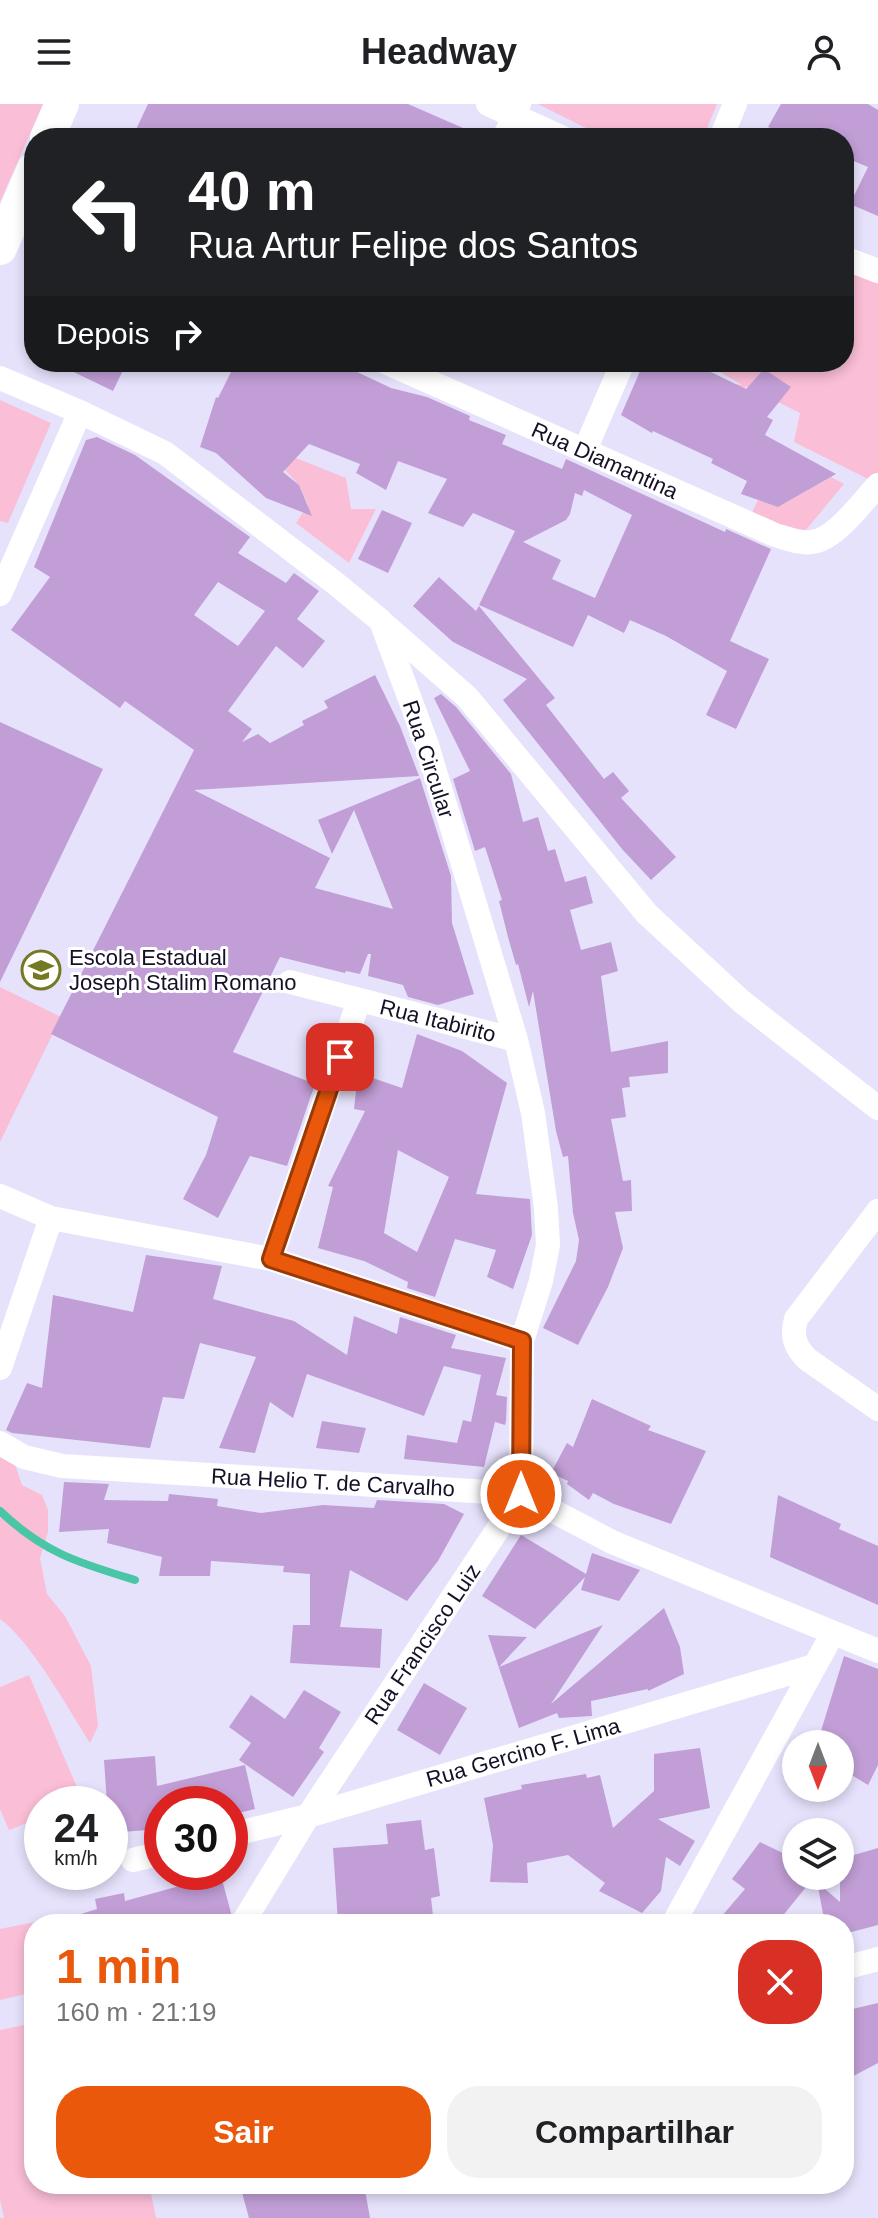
<!DOCTYPE html>
<html lang="pt">
<head>
<meta charset="utf-8">
<style>
	:root { --surface:#fff; --page:#f2f2f2; --text:#202124; --muted:#757577; --accent:#ea580c }
	body { margin:0; font-family:Helvetica,sans-serif; background:var(--page); color:var(--text); height:100vh; display:flex; flex-direction:column; font-size:30px; white-space:nowrap }
	* { box-sizing:border-box; margin:0 }
	p { font-size:26px; color:var(--muted) }
	.icon { flex:none; width:44px; height:44px; fill:none; stroke:currentColor; stroke-width:2; stroke-linecap:round; stroke-linejoin:round }
	.map { position:relative; flex:1; overflow:hidden }
	.panel { position:absolute; left:24px; top:1810px; width:830px; height:280px; display:flex; flex-direction:column; background:var(--surface); border-radius:32px; box-shadow:0 4px 12px #0003 }
	.panel>* { flex:none }
	.guide { position:absolute; left:24px; top:24px; width:830px; height:244px; border-radius:32px; box-shadow:0 4px 12px #0003; background:#202124; color:#fff; overflow:hidden }
	.needle { width:52px; rotate:180deg }
	.buttons { position:absolute; left:782px; top:1626px; display:grid; gap:16px }
	.buttons a { display:grid; place-items:center; width:72px; height:72px; border-radius:50%; background:var(--surface); box-shadow:0 4px 12px #0003; font-size:40px }
	.speed { position:absolute; left:24px; top:1682px; display:flex; gap:16px; font-size:40px; font-weight:700; text-align:center }
	.speed>* { display:grid; place-content:center; width:104px; height:104px; border-radius:50%; background:var(--surface); box-shadow:0 4px 12px #0003; line-height:1 }
	.speed small { font-size:20px; font-weight:400 }
	.speed .limit { border:12px solid #d22; background:#fff; color:#111 }
	.pin { position:absolute; display:grid; place-items:center; width:68px; height:68px; color:#fff; margin:-34px; border-radius:16px; box-shadow:0 4px 12px #0006 }
	.me { position:absolute; width:88px; margin:-44px; rotate:0deg; stroke-linejoin:round; filter:drop-shadow(0 0 6px #0008) }
	.turn { display:flex; align-items:center; gap:28px; height:168px; padding:0 32px; font-size:36px }
	.turn .icon { width:104px; height:104px; stroke-width:2.5 }
	.turn b { display:block; font-size:56px; line-height:68px }
	.then { display:flex; align-items:center; height:76px; padding:0 32px; background:#0003; gap:16px; font-size:30px }
	.round { display:grid; place-items:center; flex:none; width:84px; height:84px; border-radius:32px; background:var(--page) }
	.headline { display:flex; align-items:center; justify-content:space-between; height:136px; padding:0 32px }
	h1 { font-size:48px; font-weight:600; line-height:60px; color:var(--accent) }
	.cta { display:flex; gap:16px; margin-top:auto; padding:16px 32px }
	.cta a { flex:1; height:92px; border-radius:32px; background:var(--accent); color:#fff; font-size:32px; font-weight:600; line-height:92px; text-align:center }
	.cta a+a { background:var(--page); color:var(--text) }
	header { display:flex; justify-content:space-between; align-items:center; height:104px; padding:0 32px; background:var(--surface); font-size:36px; font-weight:600 }
	.map>svg:first-child { display:block }
</style>
</head>
<body>
<header><svg class="icon" aria-label="menu" viewBox="0 0 24 24"><path d="M4 6h16M4 12h16M4 18h16"/></svg>Headway<svg class="icon" aria-label="person" viewBox="0 0 24 24"><circle cx="12" cy="8" r="4"/><path d="M4 21q1-7 8-7t8 7"/></svg></header>
<div class="map">
<svg width="878" height="2114" viewBox="0 0 878 2114">
	<rect width="100%" height="100%" fill="#e6e2fc"/>
	<path fill="#fabed6" d="M0,0H43L0,98Z
		M538,0H717L703,34H606Z
		M844,166L878,180V380L794,338L800,309L746,282L720,341L719,278L742,281L703,258H844Z
		M0,296L51,319L8,419L0,417Z
		M296,354L346,374L351,405H376L349,459L296,419L308,401L299,381L284,365Z
		M831,373L844,380L805,427L786,428L751,411L758,396L778,403Z
		M0,883L61,913L0,1038Z
		M0,1348L14,1358L22,1381L42,1391L48,1406V1428L40,1454L47,1490L65,1512L91,1562L98,1622L90,1639C69,1606 30,1536 0,1515Z
		M29,1571L82,1695L71,1700H42V1713L9,1726L0,1705V1583Z
		M35,1818L34,1888L0,1896V1825Z
		M34,1919V2080H149L156,2114H4L0,2096V1926Z"/>
	<g fill="none" stroke-linecap="round" stroke-linejoin="round">
		<path stroke="#49c6a6" stroke-width="8" d="M0,1407C44,1449 79,1459 135,1476"/>
	</g>
	<path fill="#c19ed6" fill-rule="evenodd" d="M148,0H408L486,34H132Z
		M781,0H868L878,6V112L850,100L868,63L844,53V34H796L768,23Z
		M53,258H127L113,287Z
		M236,258H336L391,284L427,293L470,312L469,316L506,331L502,340L562,365L566,355L725,428L726,425L771,445L730,537L769,555L736,625L706,611L727,567L666,532L630,516L624,529L588,511L573,543L479,501L515,427L473,409L463,423L428,409L447,375L398,357L386,386L356,369L360,360L309,340L283,368L299,381L312,412L266,394L216,349L200,343L216,293L218,294ZM584,386L632,411L595,494L552,475L561,456L523,438L566,416L570,410L575,389L582,392Z
		M644,258H690L746,285L764,265L791,283L767,313L773,316L765,331L836,370L778,403L741,390L747,377L711,359L713,355L653,327L652,329L621,311Z
		M97,333L135,351L250,433L238,449L286,479L294,469L319,487L297,515L325,537L303,564L276,542L228,607L252,625L242,638L258,630L270,639L304,621L302,617L328,604L324,597L375,571L400,622L419,672L194,686L330,754L315,784L393,805L354,706L332,750L318,716L420,674L451,772L452,819L474,890L438,901L408,893L403,881L368,872L371,850H368L360,870L346,867L345,869L280,853L233,948L315,980L287,1062L250,1052L218,1114L183,1095L206,1051L218,1013L51,930L194,646L125,597L120,604L11,526L50,473L34,463L86,336ZM218,478L265,507L238,542L194,511Z
		M382,406L412,419L388,469L358,455Z
		M439,473L476,507L479,502L555,594L546,601L604,675L613,668L629,687L621,694L676,753L651,776L622,745L503,596L527,575L453,538L413,502Z
		M441,590L456,603L511,670L523,718L538,713L548,747L555,745L565,778L586,772L593,799L570,806L581,846L611,838L618,867L601,872L611,948L668,937V969L629,973L630,983L622,984L626,1013L611,1015L623,1077L631,1076L632,1107L615,1108L623,1144L608,1183L578,1241L543,1224L576,1157L579,1136L573,1109L568,1052L563,1053L556,1027L533,887L529,903L518,860L516,861L508,833L499,797L502,796L485,743L475,747L453,675L470,667L434,594Z
		M0,618L103,665L0,878Z
		M417,930L462,947L507,979L476,1090L530,1095L532,1131L513,1185L487,1173L496,1146L455,1135L435,1193L407,1184L408,1178L364,1157L318,1144L333,1083L328,1082L365,1007L354,1005L358,969L402,984ZM398,1046L449,1073L417,1148L384,1129Z
		M146,1151L222,1162L213,1195L294,1217L347,1251L354,1212L397,1230L400,1213L456,1231L451,1244L506,1254L496,1291L507,1293L506,1317L505,1321L495,1318L484,1363L404,1355L407,1331L457,1339L463,1316L471,1318L481,1271L444,1262L424,1312L307,1270L293,1314L270,1298L255,1349L219,1344L256,1253L200,1239L184,1295L163,1293L150,1344L12,1329L6,1326L27,1279L42,1284L53,1191L133,1208Z
		M592,1295L651,1322L648,1326L706,1347L671,1420L614,1400L593,1389L589,1396L567,1380L568,1377L551,1369L567,1339L573,1343Z
		M322,1317L366,1324L359,1349L316,1344Z
		M64,1378L109,1380L104,1396L168,1397L169,1390L218,1395L217,1402L261,1409L323,1401L374,1404L377,1396L444,1400L464,1410L438,1457L407,1497L350,1466L340,1523L382,1525L380,1564L290,1559L293,1521H310V1470L283,1468L284,1462L211,1457L210,1472H159L162,1453L107,1439L109,1425L59,1428Z
		M778,1391L841,1420L839,1425L878,1442V1501L770,1453Z
		M521,1431L586,1470L592,1449L640,1466L619,1497L581,1486L585,1473L535,1525L482,1492Z
		M664,1504L680,1543L684,1570L648,1587V1585L591,1597L592,1612L559,1614L557,1609L519,1624L488,1531L527,1533L499,1563L603,1521L551,1600Z
		M844,1552L878,1565V1661L868,1681L840,1664V1640H817Z
		M424,1579L467,1604L440,1651L397,1626Z
		M304,1586L341,1608L319,1644L324,1648L293,1693L239,1656L251,1639L229,1623L251,1591L285,1615Z
		M700,1644L710,1704L658,1715L695,1737L680,1762L666,1753L661,1787L642,1809L599,1787L605,1779L568,1751L527,1759L528,1779L490,1778L493,1741L484,1694L522,1685L521,1681L586,1670L587,1674L600,1671L613,1724L654,1687V1650Z
		M155,1652L157,1682L245,1661L255,1705L230,1711V1700H158L160,1725L110,1729V1700H107L104,1656Z
		M421,1716L425,1746L434,1744L440,1792L431,1794L434,1820H399L398,1814L338,1818L333,1744L388,1740L386,1720Z
		M760,1738L787,1751L796,1759V1772H815L776,1820H715L745,1785L732,1775Z
		M878,1744V1821L844,1830V1820H825L817,1778L840,1798V1755Z
		M191,1768H220L231,1809L227,1820H68V1814L97,1805L95,1795L124,1789L125,1797L194,1778Z
		M878,1899V1959L844,1977V1907Z
		M260,2080H364L370,2114H249L241,2085Z"/>
	<g fill="none" stroke-linecap="round" stroke-linejoin="round">
		<path stroke="#fff" stroke-width="24" d="M488,0L563,34
			M504,34L519,0
			M721,34L735,0
			M844,154L878,167
			M385,258L775,431C786,434 800,440 812,438C835,436 862,398 878,381
			M0,274L80,308L165,349L335,479L381,517L427,641L516,936L533,1009L546,1104L548,1141L541,1177L522,1237L521,1390L308,1712L242,1820
			M585,346L623,258
			M0,490L80,308
			M385,521L467,593L647,810L741,897L878,1004
			M290,878L516,936
			M0,1092L51,1114L271,1155L522,1237
			M878,1107L796,1215C791,1232 795,1243 807,1255L878,1305
			M271,1155L359,896
			M0,1264L51,1114
			M0,1339L24,1353L62,1362L521,1390L612,1438L878,1547
			M230,1731L308,1712L814,1562
			M133,1756L162,1749
			M673,1820L833,1529
			M844,1864L878,1855"/>
		<path stroke="#fff" stroke-width="34" d="M47,34L62,0
			M0,144L34,65"/>
	</g>
	<g fill="none" stroke-linecap="round" stroke-linejoin="round">
		<defs>
			<path id="route" d="M340,953L271,1155L522,1237L521,1390"/>
		</defs>
		<use href="#route" stroke="#983908" stroke-width="20"/>
		<use href="#route" stroke="#ea580c" stroke-width="14"/>
	</g>
	<defs>
		<symbol id="school-ring" viewBox="-11 -11 22 22"><circle r="9.5" fill="#fff" stroke="#747922" stroke-width="1.5"/><path d="M0-5L7-2L0 1L-7-2ZM-4 1L0 2.5L4 1V4Q0 6-4 4Z" fill="#747922"/></symbol>
	</defs>
	<g fill-rule="evenodd">
		<use href="#school-ring" x="19" y="844" width="44" height="44"/>
	</g>
	<g text-anchor="middle" stroke-width="6" stroke-linejoin="round" paint-order="stroke">
		<g font-size="22" fill="#161026" stroke="#fff">
			<text transform="translate(605 356) rotate(24)" y="8">Rua Diamantina</text>
			<text transform="translate(429 655) rotate(72)" y="8">Rua Circular</text>
			<text transform="translate(438 916) rotate(14)" y="8">Rua Itabirito</text>
			<text transform="translate(333 1378) rotate(3)" y="8">Rua Helio T. de Carvalho</text>
			<text transform="translate(422 1540) rotate(-56)" y="8">Rua Francisco Luiz</text>
			<text transform="translate(523 1648) rotate(-16)" y="8">Rua Gercino F. Lima</text>
		</g>
		<g font-size="22" fill="#161026" stroke="#fff" text-anchor="start">
			<text x="69" y="861">Escola Estadual<tspan x="69" dy="25">Joseph Stalim Romano</tspan></text>
		</g>
	</g>
</svg>
<div class="buttons">
<a><svg class="needle" viewBox="-14 -14 28 28"><path d="M0-13l5 13h-10z" fill="#e53935"/><path d="M0 13l5-13h-10z" fill="#757577"/></svg></a>
<a><svg class="icon" aria-label="layers" viewBox="0 0 24 24"><path d="M12 4l9 5-9 5-9-5zM3 14l9 5 9-5"/></svg></a>
</div>
<div class="speed"><div>24<small>km/h</small></div><div class="limit">30</div></div>
<div class="pin" style="left:340px;top:953px;background:#d93025"><svg class="icon" aria-label="arrive" viewBox="0 0 24 24"><path d="M6 21V4h12l-3 4 3 4H6"/></svg></div>
<svg class="me" style="left:521px;top:1390px" viewBox="-20 -20 40 40"><circle r="17" fill="#ea580c" stroke="#fff" stroke-width="3"/><path d="M0-11L8 9 0 5-8 9z" fill="#fff"/></svg>
<div class="guide">
<div class="turn"><svg class="icon" aria-label="left" viewBox="0 0 24 24"><path d="M17 20v-9H6M10 6l-5 5 5 5"/></svg><div><b>40 m</b>Rua Artur Felipe dos Santos</div></div>
<div class="then">Depois<svg class="icon" aria-label="right" viewBox="0 0 24 24"><path d="M7 20v-9h11M14 6l5 5-5 5"/></svg></div>
</div>
<section class="panel">
<div class="headline"><div><h1>1 min</h1><p>160 m · 21:19</p></div><a class="round" style="background:#d93025;color:#fff"><svg class="icon" aria-label="close" viewBox="0 0 24 24"><path d="M6 6l12 12M18 6L6 18"/></svg></a></div>
<div class="cta"><a>Sair</a><a>Compartilhar</a></div>
</section>
</div>
</body>
</html>
